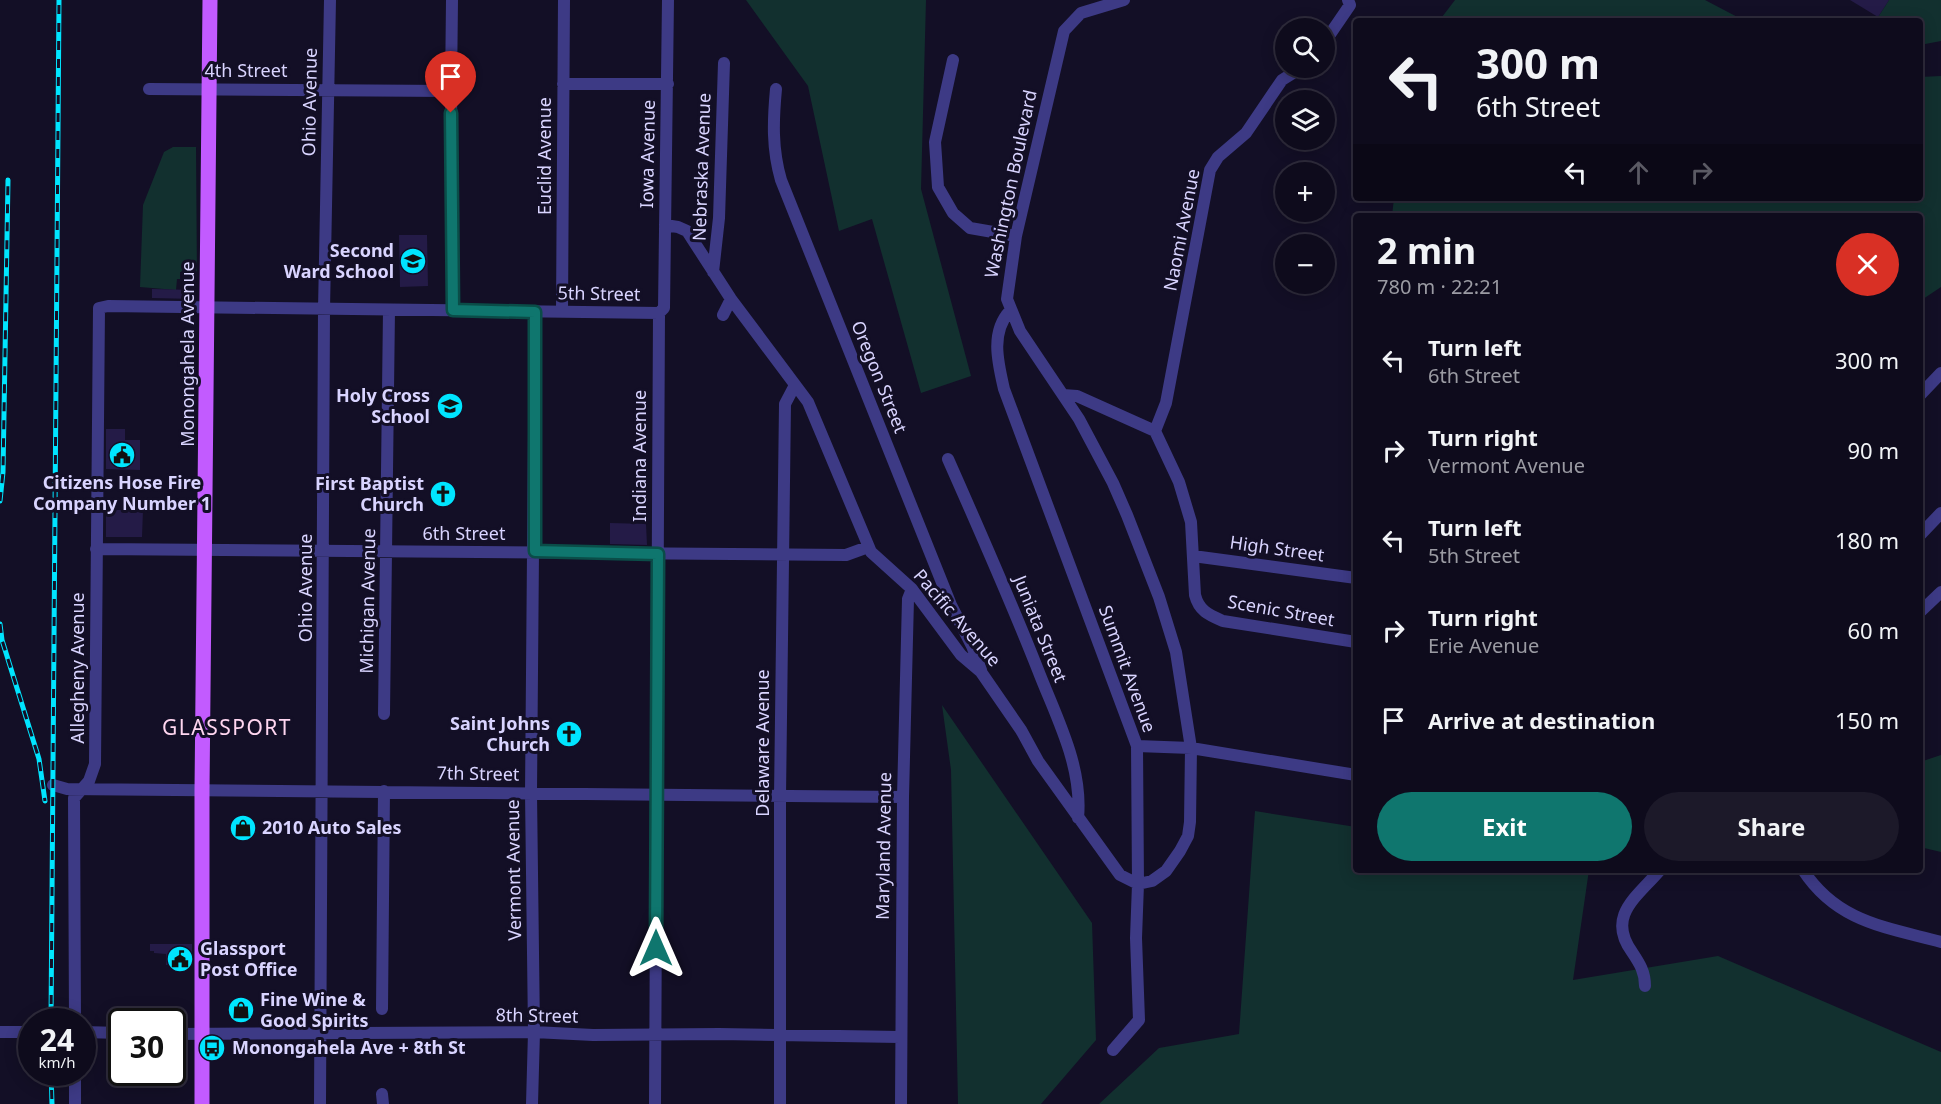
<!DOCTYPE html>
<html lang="en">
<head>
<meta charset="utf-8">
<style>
	:root { --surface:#0e0b1c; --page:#1c1929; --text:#f1f3f6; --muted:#9b9ba3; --line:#2e2b3b; --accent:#0f766e }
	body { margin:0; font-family:"Noto Sans",sans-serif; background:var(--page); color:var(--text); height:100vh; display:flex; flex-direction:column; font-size:22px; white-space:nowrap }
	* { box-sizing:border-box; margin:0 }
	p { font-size:20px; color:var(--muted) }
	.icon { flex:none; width:33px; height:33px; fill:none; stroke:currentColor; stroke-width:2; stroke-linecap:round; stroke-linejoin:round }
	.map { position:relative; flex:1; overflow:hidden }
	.drawer { position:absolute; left:1353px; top:213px; width:570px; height:660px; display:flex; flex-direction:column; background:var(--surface); border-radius:6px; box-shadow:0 3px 15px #0003,0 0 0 2px var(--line) }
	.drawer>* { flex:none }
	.hud { position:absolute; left:1353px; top:18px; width:570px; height:183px; border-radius:6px; box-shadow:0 3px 15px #0003,0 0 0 2px var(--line); background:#0e0b1c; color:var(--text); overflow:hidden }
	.buttons { position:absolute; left:1275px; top:18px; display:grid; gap:12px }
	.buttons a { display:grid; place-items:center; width:60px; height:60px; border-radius:50%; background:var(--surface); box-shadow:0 3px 15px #0003,0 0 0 2px var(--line); font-size:30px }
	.speed { position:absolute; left:18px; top:1008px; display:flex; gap:12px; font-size:30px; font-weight:700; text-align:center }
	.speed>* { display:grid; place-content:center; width:78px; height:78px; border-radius:50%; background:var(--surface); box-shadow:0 3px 15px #0003,0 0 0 2px var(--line); line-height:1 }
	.speed small { font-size:15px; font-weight:400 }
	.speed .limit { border:3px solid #111; border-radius:9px; background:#fff; color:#111 }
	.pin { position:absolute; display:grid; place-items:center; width:51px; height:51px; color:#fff; margin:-62px -26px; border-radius:50% 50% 50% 0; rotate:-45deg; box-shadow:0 0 6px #0007 }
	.pin .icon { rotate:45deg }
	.me { position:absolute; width:66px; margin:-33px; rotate:0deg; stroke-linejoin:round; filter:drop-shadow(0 0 4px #0008) }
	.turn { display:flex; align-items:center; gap:21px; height:126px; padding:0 24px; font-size:27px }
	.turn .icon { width:78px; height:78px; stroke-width:2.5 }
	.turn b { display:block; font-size:42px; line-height:51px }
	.lanes { display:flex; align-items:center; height:57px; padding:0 24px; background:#0003; justify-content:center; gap:30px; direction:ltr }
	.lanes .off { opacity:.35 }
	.round { display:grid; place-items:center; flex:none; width:63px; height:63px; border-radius:32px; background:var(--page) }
	.summary { display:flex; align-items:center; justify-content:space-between; height:102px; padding:0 24px }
	h1 { font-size:36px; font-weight:700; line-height:45px }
	.button { display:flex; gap:12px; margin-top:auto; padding:12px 24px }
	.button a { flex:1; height:69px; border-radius:36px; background:var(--accent); color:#fff; font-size:24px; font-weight:700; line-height:69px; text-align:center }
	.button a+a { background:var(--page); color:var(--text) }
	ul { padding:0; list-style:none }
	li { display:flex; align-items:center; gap:18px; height:90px; padding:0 24px }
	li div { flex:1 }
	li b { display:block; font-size:22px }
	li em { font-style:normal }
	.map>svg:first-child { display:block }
</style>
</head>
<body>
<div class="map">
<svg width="1941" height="1104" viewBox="0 0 1941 1104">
	<rect width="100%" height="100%" fill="#130f26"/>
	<path fill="#12302f" d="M746,0H926L921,189L971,376L921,393L872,219L839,231L808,86Z
		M1455,0H1705L1745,21H1439Z
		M1889,0H1941V41L1920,45V21H1884L1878,17Z
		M1941,76V287L1920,301V216H1392L1394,198H1920V77Z
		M173,147H196L197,279L188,278L184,272H180V279H177L176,290L140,287L143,205L164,152Z
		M942,705L1092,923L1096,1040L1041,1104H958L951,770Z
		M1941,755V852L1920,847V762Z
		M1255,811L1356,827V870H1589L1573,980L1718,956L1941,1052V1104H1099L1159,1048L1239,1034Z"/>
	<path fill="#241b47" d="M1850,0H1889L1878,17Z
		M399,235H427L428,286L400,287Z
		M152,289L195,290V299L152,298Z
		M106,429H125V440H140V470L106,469Z
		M106,510H143L142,537H106Z
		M610,523L646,524L647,545L610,544Z
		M150,944H192V965H166V954L154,953V951H150Z"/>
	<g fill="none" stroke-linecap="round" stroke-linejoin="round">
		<path stroke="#3d3a85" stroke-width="12" d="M452,0L451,91L453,310
			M1324,43L1350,5L1348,0
			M953,60L935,142L938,187L953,213L970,228L1016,236
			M563,84H668
			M149,89L451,91
			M776,89C773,121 772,149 781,180L951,605L972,646L981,670
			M665,225L678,227L687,231L731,299L808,402L871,552L912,589L961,655L981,672L1021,730L1038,761L1120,875L1138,884L1152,881L1166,871L1180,851L1188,836L1190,822L1191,748L1176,652L1159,597L1127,515L1113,483L1079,419L1020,331L1007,299L1016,236L1064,31L1081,13L1124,0
			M713,272L719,218L724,63
			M562,311L564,0
			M1010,311C990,332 998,363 1004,389L1137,746L1138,884L1136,938L1139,1020L1113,1050
			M723,315L731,299
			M1063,395L1077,396L1155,431L1179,482L1191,522L1195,595C1199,611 1209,615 1223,621L1356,642
			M1920,395L1941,373
			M1155,431L1166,403L1210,170L1218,157L1246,133L1282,80L1301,68
			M948,459C979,529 1010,599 1038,670C1056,717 1083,766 1078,818
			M1920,535L1941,513
			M96,549L846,555L868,547
			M1193,556L1356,578
			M1920,612L1941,592
			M384,714L389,310
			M1137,746L1191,748L1356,775
			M53,785L67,789L903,797
			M1803,870C1837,922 1885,927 1941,942
			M1645,986C1645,972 1640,964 1632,952C1606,916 1637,897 1660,870
			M382,1009L384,791
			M75,1022L74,798L89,781L95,764L99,308L108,306L659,313L664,308L668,0
			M0,1032H32
			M82,1032L122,1033
			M172,1034L534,1032L593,1035L719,1034L900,1037
			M75,1072V1104
			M382,1094L383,1104
			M320,1104L324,310L330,0
			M532,1104L534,1032L531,793L535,312
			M655,1104L659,313
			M780,1104V796L785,404L795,385
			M901,1104L903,797L908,599L912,589"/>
		<path stroke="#c25bff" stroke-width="15" d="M202,1104V790L210,0"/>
		<defs>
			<path id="rail" d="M0,501L3,472L8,180
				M0,624L2,640L39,759L45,801
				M51,1022L59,0
				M51,1072L52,1104"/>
		</defs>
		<use href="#rail" stroke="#00e5ff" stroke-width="5"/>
		<use href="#rail" stroke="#130f26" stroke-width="3" stroke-dasharray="9" stroke-linecap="butt"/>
	</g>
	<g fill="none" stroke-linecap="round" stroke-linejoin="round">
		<defs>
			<path id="route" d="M451,113L453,310L535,312V551L658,554L656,948"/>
		</defs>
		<use href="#route" stroke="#0a4d48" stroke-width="15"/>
		<use href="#route" stroke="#0f766e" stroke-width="10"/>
	</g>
	<defs>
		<symbol id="school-disc" viewBox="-11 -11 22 22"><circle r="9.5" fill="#00e5ff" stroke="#130f26"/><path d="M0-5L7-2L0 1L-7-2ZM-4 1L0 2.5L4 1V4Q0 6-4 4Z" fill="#111"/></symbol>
		<symbol id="civic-disc" viewBox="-11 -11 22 22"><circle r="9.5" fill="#00e5ff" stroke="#130f26"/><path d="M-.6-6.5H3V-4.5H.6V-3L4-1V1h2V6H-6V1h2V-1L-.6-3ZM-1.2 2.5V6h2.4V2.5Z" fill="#111"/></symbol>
		<symbol id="church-disc" viewBox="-11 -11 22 22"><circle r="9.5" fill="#00e5ff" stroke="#130f26"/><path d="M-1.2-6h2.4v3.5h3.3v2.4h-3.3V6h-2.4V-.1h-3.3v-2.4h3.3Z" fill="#111"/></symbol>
		<symbol id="shop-disc" viewBox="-11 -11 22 22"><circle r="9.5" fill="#00e5ff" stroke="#130f26"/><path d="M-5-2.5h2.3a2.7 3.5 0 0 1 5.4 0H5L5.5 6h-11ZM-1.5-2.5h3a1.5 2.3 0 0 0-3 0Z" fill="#111"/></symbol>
		<symbol id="bus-disc" viewBox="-11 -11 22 22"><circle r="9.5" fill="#00e5ff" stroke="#130f26"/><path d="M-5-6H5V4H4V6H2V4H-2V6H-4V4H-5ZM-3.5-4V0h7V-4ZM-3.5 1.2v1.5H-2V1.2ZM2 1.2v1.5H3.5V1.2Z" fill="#111"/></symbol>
	</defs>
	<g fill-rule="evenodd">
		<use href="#school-disc" x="398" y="246" width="30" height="30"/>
		<use href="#school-disc" x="435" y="391" width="30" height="30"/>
		<use href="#civic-disc" x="107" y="440" width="30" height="30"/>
		<use href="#church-disc" x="428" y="479" width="30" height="30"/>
		<use href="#church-disc" x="554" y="719" width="30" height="30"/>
		<use href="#shop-disc" x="228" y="813" width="30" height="30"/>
		<use href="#civic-disc" x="165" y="944" width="30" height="30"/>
		<use href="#shop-disc" x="226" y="995" width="30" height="30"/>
		<use href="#bus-disc" x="197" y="1033" width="30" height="30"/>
	</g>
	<g text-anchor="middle" stroke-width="6" stroke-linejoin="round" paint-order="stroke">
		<g font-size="18" fill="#d9d4ff" stroke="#130f26">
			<text x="246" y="77">4th Street</text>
			<text transform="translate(310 102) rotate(-89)" y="6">Ohio Avenue</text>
			<text transform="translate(648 154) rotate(-89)" y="6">Iowa Avenue</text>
			<text transform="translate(545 156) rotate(-90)" y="6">Euclid Avenue</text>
			<text transform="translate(702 167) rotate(-88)" y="6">Nebraska Avenue</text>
			<text transform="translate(1011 184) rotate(-78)" y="6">Washington Boulevard</text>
			<text transform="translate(1182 230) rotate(-79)" y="6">Naomi Avenue</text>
			<text transform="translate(599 294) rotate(1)" y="6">5th Street</text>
			<text transform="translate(188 354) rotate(-90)" y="6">Monongahela Avenue</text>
			<text transform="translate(879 377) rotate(68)" y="6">Oregon Street</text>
			<text transform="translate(640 456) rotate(-90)" y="6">Indiana Avenue</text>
			<text x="464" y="540">6th Street</text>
			<text transform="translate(1277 549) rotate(8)" y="6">High Street</text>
			<text transform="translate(306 588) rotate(-90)" y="6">Ohio Avenue</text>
			<text transform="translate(368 601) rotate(-89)" y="6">Michigan Avenue</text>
			<text transform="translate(1281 611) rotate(10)" y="6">Scenic Street</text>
			<text transform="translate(957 618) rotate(49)" y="6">Pacific Avenue</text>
			<text transform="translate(1040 629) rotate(68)" y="6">Juniata Street</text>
			<text transform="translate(78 668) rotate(-90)" y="6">Allegheny Avenue</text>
			<text transform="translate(1127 669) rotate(70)" y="6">Summit Avenue</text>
			<text transform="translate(763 743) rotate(-90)" y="6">Delaware Avenue</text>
			<text transform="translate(478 774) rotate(1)" y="6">7th Street</text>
			<text transform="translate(884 846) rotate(-89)" y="6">Maryland Avenue</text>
			<text transform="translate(514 870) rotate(-91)" y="6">Vermont Avenue</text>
			<text transform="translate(537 1016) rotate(1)" y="6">8th Street</text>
		</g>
		<g font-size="18" font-weight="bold" fill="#d9d4ff" stroke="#130f26" text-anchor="end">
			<text x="394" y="257">Second<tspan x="394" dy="21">Ward School</tspan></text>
			<text x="430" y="402">Holy Cross<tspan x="430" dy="21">School</tspan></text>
			<text x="122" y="489" text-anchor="middle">Citizens Hose Fire<tspan x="122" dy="21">Company Number 1</tspan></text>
			<text x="424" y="490">First Baptist<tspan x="424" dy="21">Church</tspan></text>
			<text x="550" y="730">Saint Johns<tspan x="550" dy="21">Church</tspan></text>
			<text x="262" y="834" text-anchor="start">2010 Auto Sales</text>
			<text x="200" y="955" text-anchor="start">Glassport<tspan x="200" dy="21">Post Office</tspan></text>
			<text x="260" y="1006" text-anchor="start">Fine Wine &amp;<tspan x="260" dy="21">Good Spirits</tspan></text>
			<text x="232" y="1054" text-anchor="start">Monongahela Ave + 8th St</text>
		</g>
		<g font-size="21" letter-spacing="1.5" fill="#ffd6f0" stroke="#130f26">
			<text x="227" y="735">GLASSPORT</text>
		</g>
	</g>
</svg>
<div class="buttons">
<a><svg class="icon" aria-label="search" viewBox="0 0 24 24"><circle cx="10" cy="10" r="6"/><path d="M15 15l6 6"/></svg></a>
<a><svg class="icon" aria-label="layers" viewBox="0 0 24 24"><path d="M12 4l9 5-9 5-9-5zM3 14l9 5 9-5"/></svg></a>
<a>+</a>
<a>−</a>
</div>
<div class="speed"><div>24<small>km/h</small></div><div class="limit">30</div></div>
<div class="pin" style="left:451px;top:113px;background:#d93025"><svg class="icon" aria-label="arrive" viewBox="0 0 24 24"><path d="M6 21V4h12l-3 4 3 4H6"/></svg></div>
<svg class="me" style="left:656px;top:948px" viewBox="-20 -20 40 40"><path d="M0-17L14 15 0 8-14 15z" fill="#0f766e" stroke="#fff" stroke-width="4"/></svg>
<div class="hud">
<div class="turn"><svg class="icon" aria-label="left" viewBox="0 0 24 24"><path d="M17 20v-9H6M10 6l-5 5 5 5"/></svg><div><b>300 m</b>6th Street</div></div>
<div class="lanes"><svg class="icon" aria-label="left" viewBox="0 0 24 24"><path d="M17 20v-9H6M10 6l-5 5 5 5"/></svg><svg class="icon off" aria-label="ahead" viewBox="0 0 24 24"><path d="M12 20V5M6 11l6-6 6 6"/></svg><svg class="icon off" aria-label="right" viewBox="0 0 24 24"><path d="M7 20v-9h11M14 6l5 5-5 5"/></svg></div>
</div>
<section class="drawer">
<div class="summary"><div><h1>2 min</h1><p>780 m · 22:21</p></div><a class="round" style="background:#d93025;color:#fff"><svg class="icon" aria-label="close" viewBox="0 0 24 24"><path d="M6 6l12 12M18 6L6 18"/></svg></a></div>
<ul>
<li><svg class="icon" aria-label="left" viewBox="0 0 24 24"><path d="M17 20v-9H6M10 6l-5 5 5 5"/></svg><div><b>Turn left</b><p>6th Street</p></div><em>300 m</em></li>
<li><svg class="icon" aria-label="right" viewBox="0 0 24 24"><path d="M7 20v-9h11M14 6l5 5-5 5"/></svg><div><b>Turn right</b><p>Vermont Avenue</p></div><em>90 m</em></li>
<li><svg class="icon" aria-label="left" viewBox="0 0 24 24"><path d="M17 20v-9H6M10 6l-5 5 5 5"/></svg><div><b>Turn left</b><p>5th Street</p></div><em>180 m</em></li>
<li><svg class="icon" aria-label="right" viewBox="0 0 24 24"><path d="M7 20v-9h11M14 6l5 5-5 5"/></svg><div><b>Turn right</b><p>Erie Avenue</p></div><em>60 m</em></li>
<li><svg class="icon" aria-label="arrive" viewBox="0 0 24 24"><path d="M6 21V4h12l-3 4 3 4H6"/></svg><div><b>Arrive at destination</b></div><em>150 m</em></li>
</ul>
<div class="button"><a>Exit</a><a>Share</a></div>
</section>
</div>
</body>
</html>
